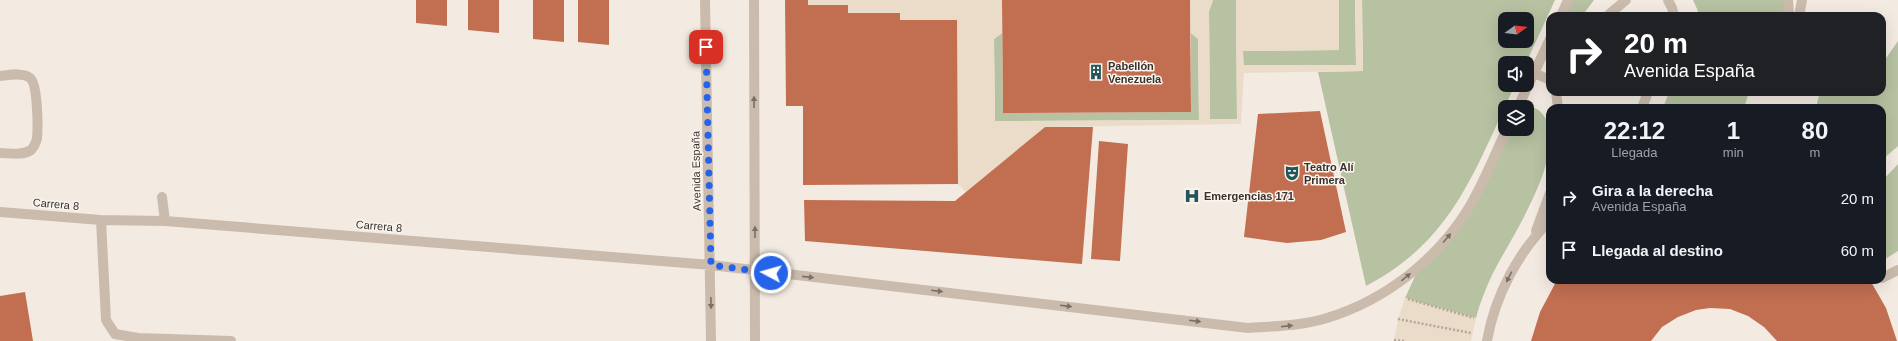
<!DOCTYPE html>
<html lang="es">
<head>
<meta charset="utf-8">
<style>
	:root { --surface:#171b24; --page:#20242c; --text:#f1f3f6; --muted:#9ea1a6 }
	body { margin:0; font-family:Helvetica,sans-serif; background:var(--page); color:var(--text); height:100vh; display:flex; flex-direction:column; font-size:15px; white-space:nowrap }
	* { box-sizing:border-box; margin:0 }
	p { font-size:13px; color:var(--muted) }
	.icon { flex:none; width:22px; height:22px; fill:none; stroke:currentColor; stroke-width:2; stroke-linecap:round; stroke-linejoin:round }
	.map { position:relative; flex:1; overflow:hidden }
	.details { position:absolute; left:1546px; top:104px; width:340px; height:180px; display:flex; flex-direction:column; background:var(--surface); border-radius:12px; box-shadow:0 4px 16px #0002 }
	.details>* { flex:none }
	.top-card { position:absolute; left:1546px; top:12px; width:340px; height:84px; border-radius:12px; box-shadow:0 4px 16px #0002; background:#202124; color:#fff; overflow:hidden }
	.needle { width:26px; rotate:75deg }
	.buttons { position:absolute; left:1498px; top:12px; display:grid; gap:8px }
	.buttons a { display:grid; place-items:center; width:36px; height:36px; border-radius:8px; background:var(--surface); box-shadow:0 4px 16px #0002; font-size:20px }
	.pin { position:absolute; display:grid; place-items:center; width:34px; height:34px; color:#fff; margin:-17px; border-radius:8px; box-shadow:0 2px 6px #0006 }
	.me { position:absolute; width:44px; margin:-22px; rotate:276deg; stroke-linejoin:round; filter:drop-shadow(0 0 3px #0008) }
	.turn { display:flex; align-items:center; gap:14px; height:84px; padding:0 12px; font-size:18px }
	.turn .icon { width:52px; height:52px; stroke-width:2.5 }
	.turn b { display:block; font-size:28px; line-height:34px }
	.eta { display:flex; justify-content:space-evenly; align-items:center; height:68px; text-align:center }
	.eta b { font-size:24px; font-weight:800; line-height:28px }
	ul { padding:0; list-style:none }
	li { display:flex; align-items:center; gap:12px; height:52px; padding:0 12px }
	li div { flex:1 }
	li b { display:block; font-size:15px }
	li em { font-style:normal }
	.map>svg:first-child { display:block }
</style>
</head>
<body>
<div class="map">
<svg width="1898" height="341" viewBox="0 0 1898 341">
	<rect width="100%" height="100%" fill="#f3ebe2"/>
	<path fill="#b6c2a1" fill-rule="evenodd" d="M1213,0H1236L1237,119H1210L1209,11Z
		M1339,0H1355L1356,65H1243V51L1339,50Z
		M1362,0H1555L1526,63H1505V85H1515C1475,169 1454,240 1366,286L1318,72L1363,71ZM1505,19H1527V41H1505Z
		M1568,0H1594L1582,16H1561Z
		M1693,0H1788L1789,16H1696L1698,11Z
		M1002,33L1003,113L1191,112V33L1198,39L1199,120L995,121L994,39Z
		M1898,41V146L1882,160V108H1816L1819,95L1817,92H1882V64Z
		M1669,92H1749L1744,108H1663Z
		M1524,107C1533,106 1539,109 1544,116C1569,152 1510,240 1493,273C1486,288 1480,302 1476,318L1405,298L1417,272L1448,236L1507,129H1527V107Z
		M1898,164V251L1882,261V181Z"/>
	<path fill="#eadcc9" d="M808,0H1002V33L994,39L995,121L1199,120L1198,39L1191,33L1190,0H1213L1209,11L1210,119H1237L1236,0H1339V50L1243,51L1244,65H1356L1355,0H1362L1363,71L1244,73L1241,124L1045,127L966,192L958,184L957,20H900V13H848V5H808Z
		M1405,298L1476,318L1471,341H1394L1398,319Z"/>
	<path fill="#c26e51" d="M416,0H447V26L416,23Z
		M468,0H499V33L468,30Z
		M533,0H564V42L533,39Z
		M578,0H609V45L578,42Z
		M785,0H808V5H848V13H900V20H957L958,184L803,185V106H786Z
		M1002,0H1190L1191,112L1003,113Z
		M1320,111L1346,232L1321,240L1287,243L1244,237L1258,114Z
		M1045,127H1093L1082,264L805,241L804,200L955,201Z
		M1099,141L1128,144L1120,261L1091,259Z
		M1557,280H1870L1886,308L1897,341H1777L1764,327L1748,316L1730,309L1710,308L1696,310L1678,317L1662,327L1651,341H1531L1540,312Z
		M25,292L33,341H0V296Z"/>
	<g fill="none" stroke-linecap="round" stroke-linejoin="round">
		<path stroke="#b7a697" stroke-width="2.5" stroke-dasharray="2 2" stroke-linecap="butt" d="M1408,299L1474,318
			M1398,319L1471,333
			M1394,340L1404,341"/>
		<path stroke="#cbbbad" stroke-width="10" d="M705,0L711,341
			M754,0L755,341
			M1668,0L1672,8L1674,16
			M1788,0L1789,16
			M1561,16L1568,0
			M1607,16L1626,0
			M1799,16L1802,0
			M1534,73L1550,80
			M0,76C9,75 23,72 30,78C38,84 38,128 37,139C36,142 33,148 31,150C22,156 10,153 0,153
			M1556,92L1558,108
			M1518,107L1550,39
			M1642,108L1648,92
			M162,197L165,221
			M0,212L101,220L165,221L711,265L1248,328C1275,326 1301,326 1327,318C1386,300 1438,259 1470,206C1484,182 1495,154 1507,129
			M101,220L106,320L115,334L138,338L231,341
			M1536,231L1550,193
			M1882,278L1898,270
			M1487,341C1495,295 1518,253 1550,220"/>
	</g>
	<defs><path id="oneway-solid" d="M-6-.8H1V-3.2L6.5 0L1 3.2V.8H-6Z"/></defs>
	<g fill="#7b6f66">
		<use href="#oneway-solid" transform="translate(754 102) rotate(-90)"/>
		<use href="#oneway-solid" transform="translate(755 232) rotate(-90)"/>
		<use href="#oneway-solid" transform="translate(1447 238) rotate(-50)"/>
		<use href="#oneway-solid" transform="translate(808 277) rotate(6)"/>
		<use href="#oneway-solid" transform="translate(1406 277) rotate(-39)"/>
		<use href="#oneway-solid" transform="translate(1509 277) rotate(117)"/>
		<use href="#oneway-solid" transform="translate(937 291) rotate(7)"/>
		<use href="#oneway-solid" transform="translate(711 303) rotate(89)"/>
		<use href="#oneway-solid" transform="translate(1066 306) rotate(7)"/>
		<use href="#oneway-solid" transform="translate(1195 321) rotate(7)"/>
		<use href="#oneway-solid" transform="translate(1287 326) rotate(-7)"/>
	</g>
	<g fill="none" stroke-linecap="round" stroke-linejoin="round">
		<path stroke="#2563eb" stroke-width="7" stroke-dasharray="0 12.6" d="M706,47L711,265L771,273"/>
	</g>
	<defs>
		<symbol id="building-bare" viewBox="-9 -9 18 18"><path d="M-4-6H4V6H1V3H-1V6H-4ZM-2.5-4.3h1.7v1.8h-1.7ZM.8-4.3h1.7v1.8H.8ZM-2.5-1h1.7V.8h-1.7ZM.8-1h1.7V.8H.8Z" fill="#22565a" stroke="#faf5ee" stroke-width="2.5" paint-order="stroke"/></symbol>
		<symbol id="theatre-bare" viewBox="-9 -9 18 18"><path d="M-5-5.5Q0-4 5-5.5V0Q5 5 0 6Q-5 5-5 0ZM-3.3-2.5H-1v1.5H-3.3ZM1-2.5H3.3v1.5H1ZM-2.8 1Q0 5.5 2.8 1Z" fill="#22565a" stroke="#faf5ee" stroke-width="2.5" paint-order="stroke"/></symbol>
		<symbol id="hospital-bare" viewBox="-9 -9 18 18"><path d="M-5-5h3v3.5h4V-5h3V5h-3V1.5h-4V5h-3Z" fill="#22565a" stroke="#faf5ee" stroke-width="2.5" paint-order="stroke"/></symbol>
	</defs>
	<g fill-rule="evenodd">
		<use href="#building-bare" x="1085" y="61" width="22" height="22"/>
		<use href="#theatre-bare" x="1281" y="162" width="22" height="22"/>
		<use href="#hospital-bare" x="1181" y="185" width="22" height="22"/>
	</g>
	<g text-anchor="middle" stroke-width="3" stroke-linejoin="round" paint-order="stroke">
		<g font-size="11" font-weight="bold" fill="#3a302c" stroke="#faf5ee" text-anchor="start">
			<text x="1108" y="70">Pabellón<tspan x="1108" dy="13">Venezuela</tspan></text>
			<text x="1304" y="171">Teatro Alí<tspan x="1304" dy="13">Primera</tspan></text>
			<text x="1204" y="200">Emergencias 171</text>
		</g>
		<g font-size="11" fill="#3a302c" stroke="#faf5ee">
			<text transform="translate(696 171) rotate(-91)" y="4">Avenida España</text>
			<text transform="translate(56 204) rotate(5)" y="4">Carrera 8</text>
			<text transform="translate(379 226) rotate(5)" y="4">Carrera 8</text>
		</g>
	</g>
</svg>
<div class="buttons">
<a><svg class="needle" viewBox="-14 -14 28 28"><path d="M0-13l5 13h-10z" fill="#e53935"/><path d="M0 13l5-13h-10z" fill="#9ea1a6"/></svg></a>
<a><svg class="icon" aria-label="sound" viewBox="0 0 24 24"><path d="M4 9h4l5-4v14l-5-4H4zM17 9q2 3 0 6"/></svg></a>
<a><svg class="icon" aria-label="layers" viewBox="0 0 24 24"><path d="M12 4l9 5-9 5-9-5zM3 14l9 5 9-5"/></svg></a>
</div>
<div class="pin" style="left:706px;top:47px;background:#d93025"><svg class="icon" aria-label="arrive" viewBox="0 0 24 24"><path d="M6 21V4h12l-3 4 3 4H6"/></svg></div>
<svg class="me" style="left:771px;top:273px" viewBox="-20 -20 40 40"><circle r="17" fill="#2563eb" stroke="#fff" stroke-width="3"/><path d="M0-11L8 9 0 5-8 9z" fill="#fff"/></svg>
<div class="top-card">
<div class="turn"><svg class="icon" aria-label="right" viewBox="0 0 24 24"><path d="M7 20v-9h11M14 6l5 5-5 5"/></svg><div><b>20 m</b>Avenida España</div></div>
</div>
<section class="details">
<div class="eta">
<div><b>22:12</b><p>Llegada</p></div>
<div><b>1</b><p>min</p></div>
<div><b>80</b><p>m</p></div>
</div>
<ul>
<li><svg class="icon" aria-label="right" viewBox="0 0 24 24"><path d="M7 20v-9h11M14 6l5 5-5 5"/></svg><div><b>Gira a la derecha</b><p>Avenida España</p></div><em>20 m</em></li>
<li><svg class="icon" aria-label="arrive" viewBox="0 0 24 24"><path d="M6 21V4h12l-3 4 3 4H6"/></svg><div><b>Llegada al destino</b></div><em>60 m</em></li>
</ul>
</section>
</div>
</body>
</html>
